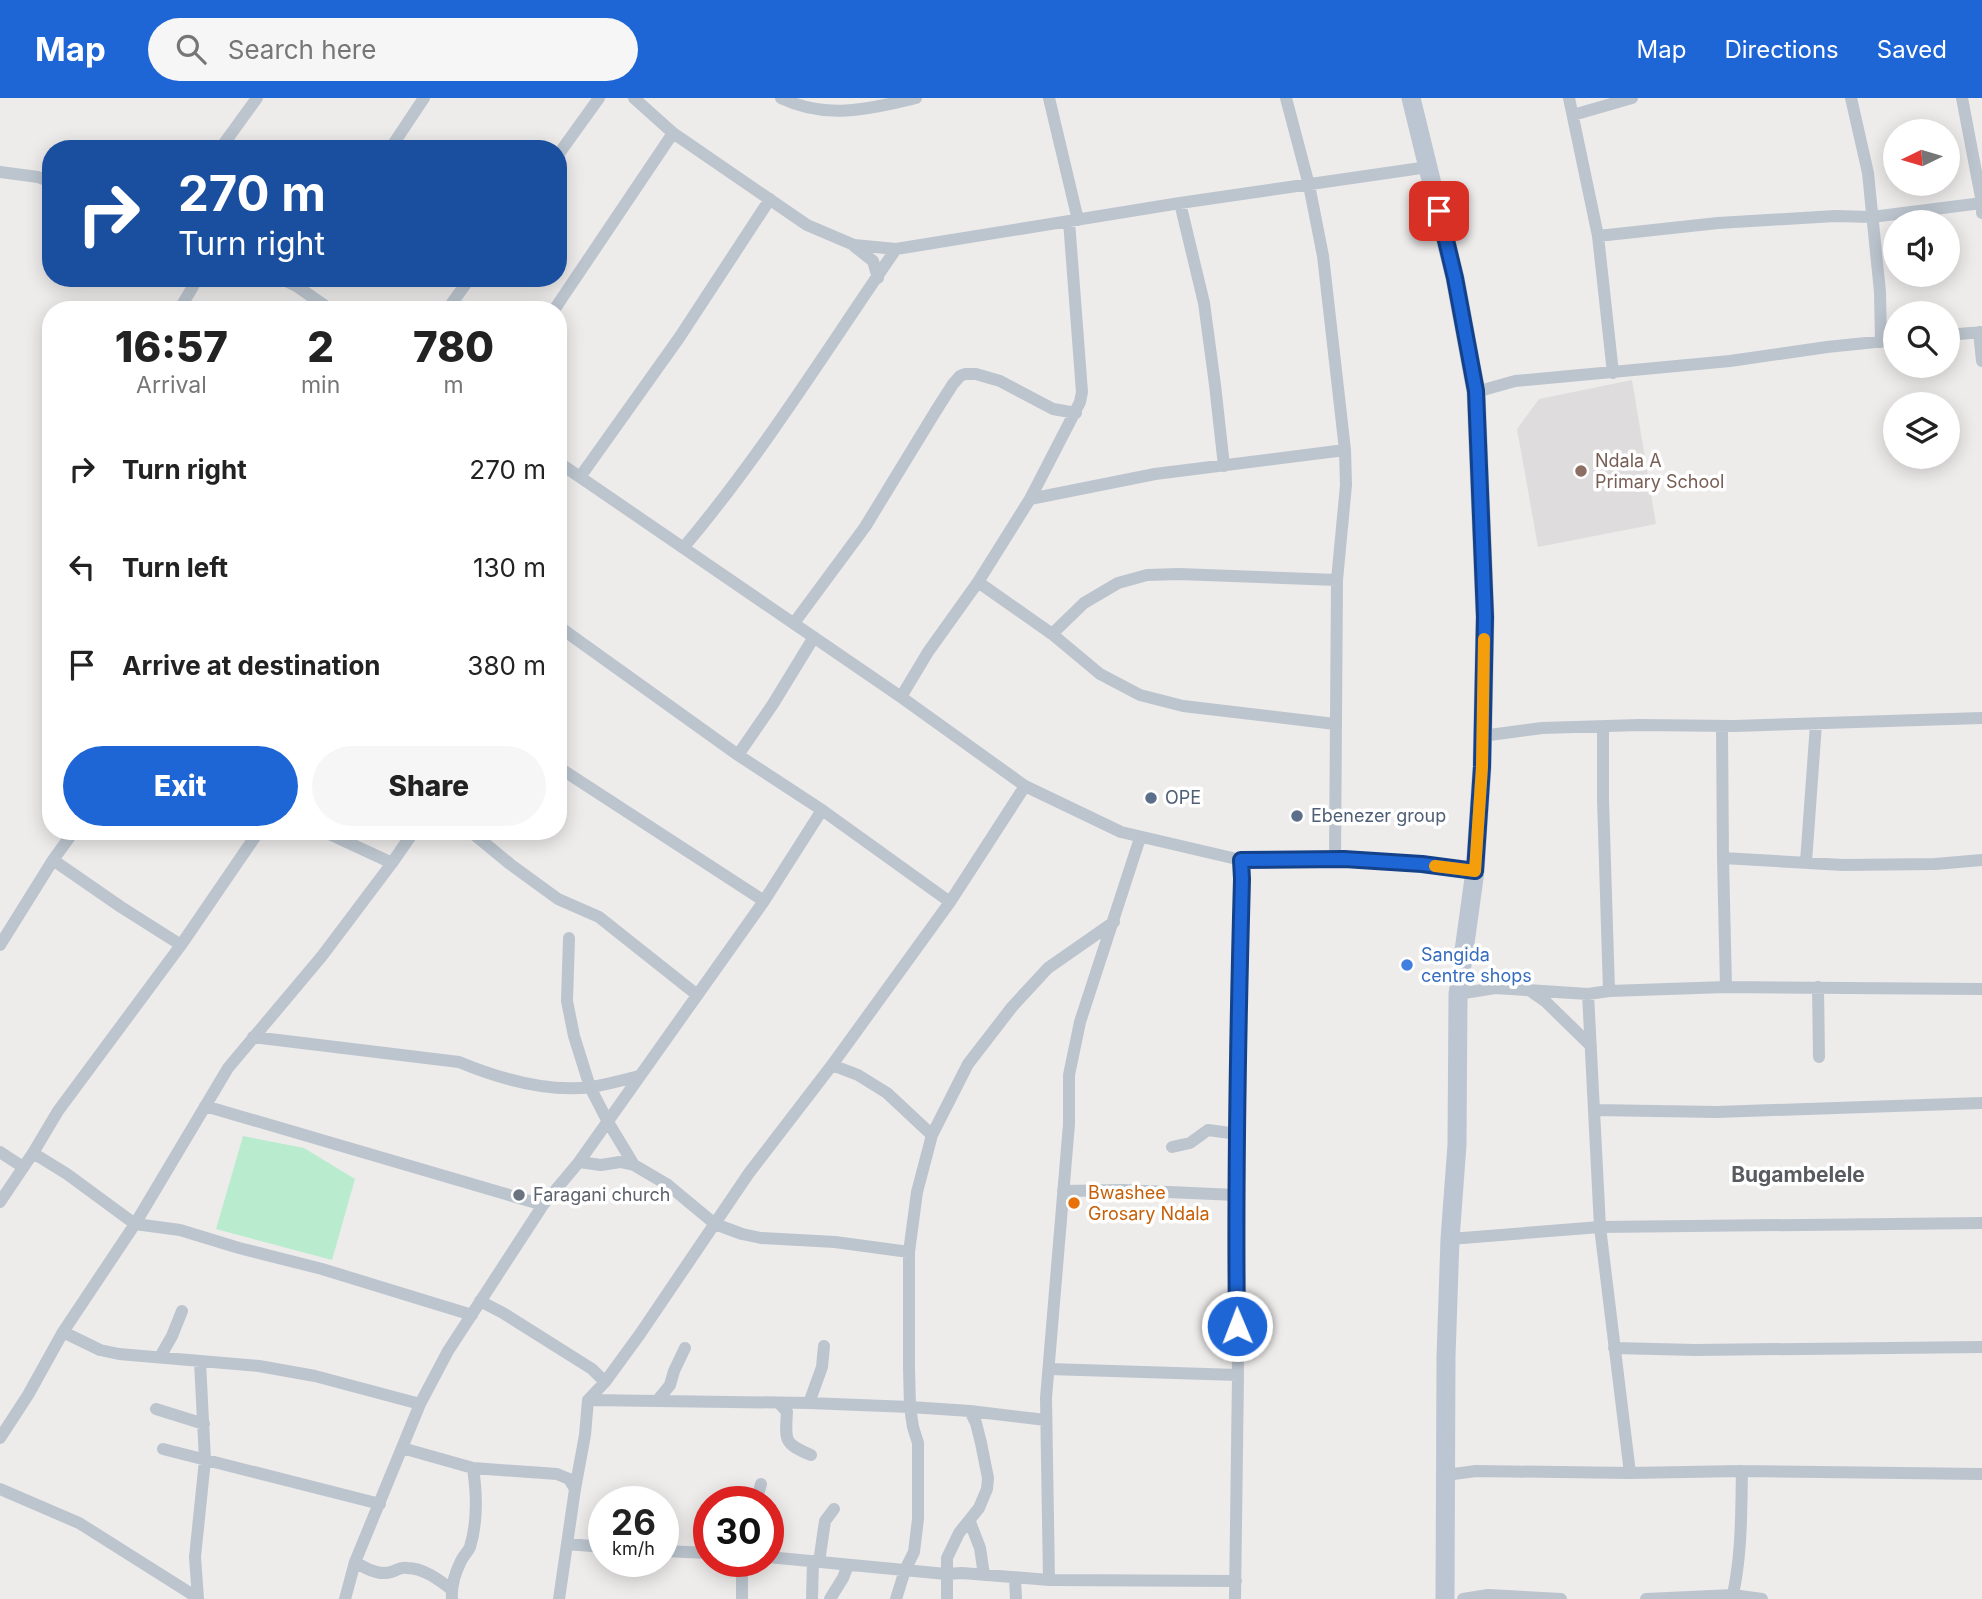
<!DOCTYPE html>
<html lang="en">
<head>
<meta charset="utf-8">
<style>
	:root { --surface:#fff; --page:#f6f6f6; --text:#222; --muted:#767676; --accent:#1e65d5 }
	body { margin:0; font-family:Inter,sans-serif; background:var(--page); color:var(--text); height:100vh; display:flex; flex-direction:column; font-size:26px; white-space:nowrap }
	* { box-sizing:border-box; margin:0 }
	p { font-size:23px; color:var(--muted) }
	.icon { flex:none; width:38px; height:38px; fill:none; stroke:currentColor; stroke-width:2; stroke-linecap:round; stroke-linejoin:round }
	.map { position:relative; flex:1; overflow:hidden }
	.drawer { position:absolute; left:42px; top:203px; width:525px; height:539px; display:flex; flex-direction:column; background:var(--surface); border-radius:28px; box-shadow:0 4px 18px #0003 }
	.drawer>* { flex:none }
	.guide { position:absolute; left:42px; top:42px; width:525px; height:147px; border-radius:28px; box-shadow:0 4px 18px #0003; background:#1a4fa0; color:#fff; overflow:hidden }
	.needle { width:46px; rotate:265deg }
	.tools { position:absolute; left:1883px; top:21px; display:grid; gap:14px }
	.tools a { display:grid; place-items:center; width:77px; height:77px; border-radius:50%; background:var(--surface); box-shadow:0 4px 18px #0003; font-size:35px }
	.speed { position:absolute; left:588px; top:1388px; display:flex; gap:14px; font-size:35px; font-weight:700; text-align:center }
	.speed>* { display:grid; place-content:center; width:91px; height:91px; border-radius:50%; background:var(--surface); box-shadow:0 4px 18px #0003; line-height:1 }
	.speed small { font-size:18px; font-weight:400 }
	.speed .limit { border:10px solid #d22; background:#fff; color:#111 }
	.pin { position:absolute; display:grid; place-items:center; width:60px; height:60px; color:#fff; margin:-30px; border-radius:14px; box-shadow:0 4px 10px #0006 }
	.me { position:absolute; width:77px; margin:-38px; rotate:359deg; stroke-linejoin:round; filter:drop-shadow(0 0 5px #0008) }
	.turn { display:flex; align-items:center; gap:24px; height:147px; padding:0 21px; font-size:32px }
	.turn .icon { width:91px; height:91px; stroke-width:2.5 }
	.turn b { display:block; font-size:49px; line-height:60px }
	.eta { display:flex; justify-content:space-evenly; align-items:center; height:119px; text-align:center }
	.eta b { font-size:42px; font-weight:800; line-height:49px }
	.primary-button { display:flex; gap:14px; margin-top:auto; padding:14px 21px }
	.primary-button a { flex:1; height:80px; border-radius:42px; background:var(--accent); color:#fff; font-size:28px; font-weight:800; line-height:80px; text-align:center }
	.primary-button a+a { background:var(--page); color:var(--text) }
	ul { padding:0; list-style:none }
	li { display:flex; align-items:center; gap:21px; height:98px; padding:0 21px }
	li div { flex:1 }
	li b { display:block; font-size:26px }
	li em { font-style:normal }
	header { display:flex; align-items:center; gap:42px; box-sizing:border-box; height:98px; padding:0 35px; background:var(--accent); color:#fff }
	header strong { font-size:33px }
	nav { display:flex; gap:38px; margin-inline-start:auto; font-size:24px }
	.search { width:490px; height:63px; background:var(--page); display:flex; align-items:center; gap:18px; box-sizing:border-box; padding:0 24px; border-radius:38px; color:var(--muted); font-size:26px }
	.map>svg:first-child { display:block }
</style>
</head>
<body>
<header>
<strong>Map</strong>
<div class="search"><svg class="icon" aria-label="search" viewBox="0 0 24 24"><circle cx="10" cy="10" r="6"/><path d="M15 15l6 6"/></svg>Search here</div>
<nav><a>Map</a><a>Directions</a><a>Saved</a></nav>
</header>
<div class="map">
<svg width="1982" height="1501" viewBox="0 0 1982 1501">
	<rect width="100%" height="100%" fill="#eeebeb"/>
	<path fill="#dfdcdd" d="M1632,282L1656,426L1538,449L1517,331L1539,301Z"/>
	<path fill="#b9eccf" d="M243,1038L304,1050L355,1081L332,1162L216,1131Z"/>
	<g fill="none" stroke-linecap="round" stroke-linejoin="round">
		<path stroke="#bcc5ce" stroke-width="12" d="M634,0L673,35L807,127L854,147L896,151L1180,105L1428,69
			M781,0C827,22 869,11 916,0
			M1049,0L1078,122
			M1286,0L1309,87L1323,158L1345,352L1346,387L1337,482L1335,761
			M1569,0L1598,138L1613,275
			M1851,0L1868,75L1880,194L1881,244
			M1962,0L1982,105V115
			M1573,17L1632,0
			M220,51L257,0
			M390,51L424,0
			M558,57L599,0
			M0,74L38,79L51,84
			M1180,105L1204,205L1215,287L1224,368
			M1598,138L1718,125L1835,118L1872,119L1982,105
			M854,148L873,163L878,180
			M280,180L298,189L331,212
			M179,212L198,180
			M447,212L470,180
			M554,212L673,35
			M1979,234L1982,263
			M1948,237L1982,234
			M1476,294L1515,283L1730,263L1827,249L1895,242
			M558,364L901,599L1025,688L1121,734L1241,762L1344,761L1422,766L1475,773
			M580,379L679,240L770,101
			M1030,401L1155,376L1345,352
			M684,449C763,355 827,251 896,151
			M978,484L1052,536L1100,576L1140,597L1183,608L1335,626
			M794,525L865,429L937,311L953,286L960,278L965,276H976L1000,283L1053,311L1076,315
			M558,528L738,657L822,712L950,804
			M1052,536L1084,505L1118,485L1147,477L1179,476L1337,482
			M901,599L928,554L978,484L1030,401L1080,304L1082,294L1069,123
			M1722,628L1723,760
			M1603,629V701L1609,893
			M1482,638L1542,630L1639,627L1735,628L1982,620
			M738,657L773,606L814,539
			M558,669L764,803
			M323,733L392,765
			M470,733L510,766L558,801L599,819L696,896
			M53,762L121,809L181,847L259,733
			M1806,764L1816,626
			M569,840L567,903L574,938L590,989L608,1024L634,1067
			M0,847L53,762L74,733
			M1726,889L1723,760L1843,767L1935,766L1982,762
			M1818,889L1819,959
			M1532,894L1545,903L1591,948
			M1458,896L1495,890L1588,896L1609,893L1726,889L1982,891
			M1588,896L1600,1129L1630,1375
			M253,939L459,964C500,981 547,995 592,989C608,986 624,982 639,978
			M832,967L858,977L887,995L932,1037
			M205,1008L543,1107
			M1594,1012L1717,1014L1982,1005
			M1172,1049L1190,1045L1208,1032L1238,1036
			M0,1054L23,1069
			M33,1055L58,1013L181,847
			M579,1064L601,1067L620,1064L634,1067L668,1087L715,1126L742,1136L761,1140L835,1144L909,1154
			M1063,1093L1123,1092L1236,1097
			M0,1104L33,1055L67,1076L135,1126L180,1132L239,1150L322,1171L472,1217
			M1450,1141L1600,1129L1982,1125
			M480,1203L503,1215L592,1271L605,1284
			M63,1234L100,1252L119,1256L259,1268L315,1278L420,1306
			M1614,1250L1695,1252L1982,1249
			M160,1259L172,1238L182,1213
			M1049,1271L1238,1277
			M588,1302L809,1305L910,1309L970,1313L1046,1322
			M657,1303L670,1287L674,1273L685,1250
			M779,1305L787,1314C785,1343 784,1346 811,1357
			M809,1305L822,1269L824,1248
			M156,1311L204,1326
			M0,1340L28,1297L63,1234L135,1126L228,970L322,858L392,765L414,733
			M402,1350L473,1370L557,1376L569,1381L575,1391
			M163,1351L380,1406
			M1446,1377L1476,1373L1630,1375L1742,1373L1982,1376
			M0,1391L79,1425L198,1500
			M756,1404L761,1386
			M970,1424L980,1450L984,1477
			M567,1446L604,1449
			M663,1453L709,1455
			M768,1459L946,1476L962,1475L1049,1482L1236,1483
			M355,1464C365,1470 379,1478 391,1474C397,1472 400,1469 407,1470C423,1470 438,1481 451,1491
			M819,1464L825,1423L834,1411
			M1015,1480L1016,1501
			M1049,1482L1046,1300L1069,1026V977L1080,924L1140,740
			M198,1501L195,1459L205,1362L200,1264
			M345,1501L355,1464L420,1306L448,1253L543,1107L579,1064L764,803L822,712
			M452,1501C451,1488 455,1475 461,1463C463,1458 468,1454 470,1449C478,1423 477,1397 473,1370
			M559,1501L575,1391L585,1337L588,1302L605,1284L640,1236L749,1075L832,967L950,804L1025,688
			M742,1501V1463
			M812,1501L813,1463
			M830,1501L843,1480L848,1467
			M896,1501L905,1472L914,1454L918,1421V1345L913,1329L910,1309L909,1270V1154L917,1094L932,1037L968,966L1012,909L1048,870L1114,824
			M947,1501V1460L959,1435L979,1410L987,1391L988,1380L981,1345L976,1325L970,1313
			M1235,1501L1238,1277L1236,1097L1238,1036V929L1242,781L1241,762
			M1463,1501L1488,1497L1561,1501
			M1646,1501L1733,1497L1762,1501
			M1732,1501C1742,1457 1741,1417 1742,1373"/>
		<path stroke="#bcc6d2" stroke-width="19" d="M1411,0L1455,180L1476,294L1485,519L1482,669L1475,773L1458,896L1457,1047L1450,1141L1446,1259L1445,1501"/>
	</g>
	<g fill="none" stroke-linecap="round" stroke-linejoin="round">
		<defs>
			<path id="route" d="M1237,1228C1235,1079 1238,930 1242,781L1241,762L1344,761L1422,766L1475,773L1482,669L1485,519L1476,293L1455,180L1439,113"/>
		</defs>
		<use href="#route" stroke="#14428a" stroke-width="18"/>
		<use href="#route" stroke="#1e65d5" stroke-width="12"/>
		<path stroke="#f59e0b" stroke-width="12" d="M1435,768L1475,773L1482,669L1484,541"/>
	</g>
	<circle fill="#8d6e63" stroke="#fff" stroke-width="2.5" cx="1581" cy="373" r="7"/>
	<g fill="#5c6f8a" stroke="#fff" stroke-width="2.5">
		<circle cx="1151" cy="700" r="7"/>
		<circle cx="1297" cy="718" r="7"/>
	</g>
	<circle fill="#3f7fe0" stroke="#fff" stroke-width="2.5" cx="1407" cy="867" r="7"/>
	<circle fill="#6b7280" stroke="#fff" stroke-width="2.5" cx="519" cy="1097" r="7"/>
	<circle fill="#e8710a" stroke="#fff" stroke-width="2.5" cx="1074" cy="1105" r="7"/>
	<g text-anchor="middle" stroke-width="7" stroke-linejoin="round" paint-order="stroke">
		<g font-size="18" fill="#785e54" stroke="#fff" text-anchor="start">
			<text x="1595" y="369">Ndala A<tspan x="1595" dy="21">Primary School</tspan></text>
		</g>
		<g font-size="18" fill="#4e5e75" stroke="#fff" text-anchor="start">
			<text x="1165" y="706">OPE</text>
			<text x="1311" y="724">Ebenezer group</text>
		</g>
		<g font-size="18" fill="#366cbe" stroke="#fff" text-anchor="start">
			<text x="1421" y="863">Sangida<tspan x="1421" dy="21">centre shops</tspan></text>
		</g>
		<g font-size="18" fill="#c56008" stroke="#fff" text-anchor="start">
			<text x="1088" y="1101">Bwashee<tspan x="1088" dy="21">Grosary Ndala</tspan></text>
		</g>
		<g font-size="18" fill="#5b616d" stroke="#fff" text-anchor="start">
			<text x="533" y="1103">Faragani church</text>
		</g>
		<g font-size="21" font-weight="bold" fill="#585b60" stroke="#fff">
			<text x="1798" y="1084">Bugambelele</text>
		</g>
	</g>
</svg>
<div class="tools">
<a><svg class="needle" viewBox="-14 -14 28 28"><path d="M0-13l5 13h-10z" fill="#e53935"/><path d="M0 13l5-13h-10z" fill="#767676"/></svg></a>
<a><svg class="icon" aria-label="sound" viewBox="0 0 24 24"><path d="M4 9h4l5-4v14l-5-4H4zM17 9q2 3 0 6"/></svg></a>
<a><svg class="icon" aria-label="search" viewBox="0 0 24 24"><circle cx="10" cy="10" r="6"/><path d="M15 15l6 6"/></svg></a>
<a><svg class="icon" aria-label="layers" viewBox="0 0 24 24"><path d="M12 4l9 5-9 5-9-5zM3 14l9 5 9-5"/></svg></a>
</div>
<div class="speed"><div>26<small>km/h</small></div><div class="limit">30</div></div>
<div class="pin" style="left:1439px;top:113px;background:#d93025"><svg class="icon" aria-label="arrive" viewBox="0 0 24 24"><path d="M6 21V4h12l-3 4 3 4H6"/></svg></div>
<svg class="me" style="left:1237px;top:1228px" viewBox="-20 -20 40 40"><circle r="17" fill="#1e65d5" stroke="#fff" stroke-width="3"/><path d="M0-11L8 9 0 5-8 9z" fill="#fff"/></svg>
<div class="guide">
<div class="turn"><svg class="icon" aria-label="right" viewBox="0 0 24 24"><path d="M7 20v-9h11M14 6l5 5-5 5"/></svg><div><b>270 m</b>Turn right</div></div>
</div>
<section class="drawer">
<div class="eta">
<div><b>16:57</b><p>Arrival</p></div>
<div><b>2</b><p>min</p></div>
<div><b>780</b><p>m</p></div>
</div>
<ul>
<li><svg class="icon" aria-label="right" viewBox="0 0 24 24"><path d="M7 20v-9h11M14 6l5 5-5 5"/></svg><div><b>Turn right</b></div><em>270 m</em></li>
<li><svg class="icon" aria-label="left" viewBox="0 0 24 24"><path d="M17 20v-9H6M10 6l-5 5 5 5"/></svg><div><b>Turn left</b></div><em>130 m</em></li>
<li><svg class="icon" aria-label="arrive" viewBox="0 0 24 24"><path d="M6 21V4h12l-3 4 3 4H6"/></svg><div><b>Arrive at destination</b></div><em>380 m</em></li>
</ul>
<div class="primary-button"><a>Exit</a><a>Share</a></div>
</section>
</div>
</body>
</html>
